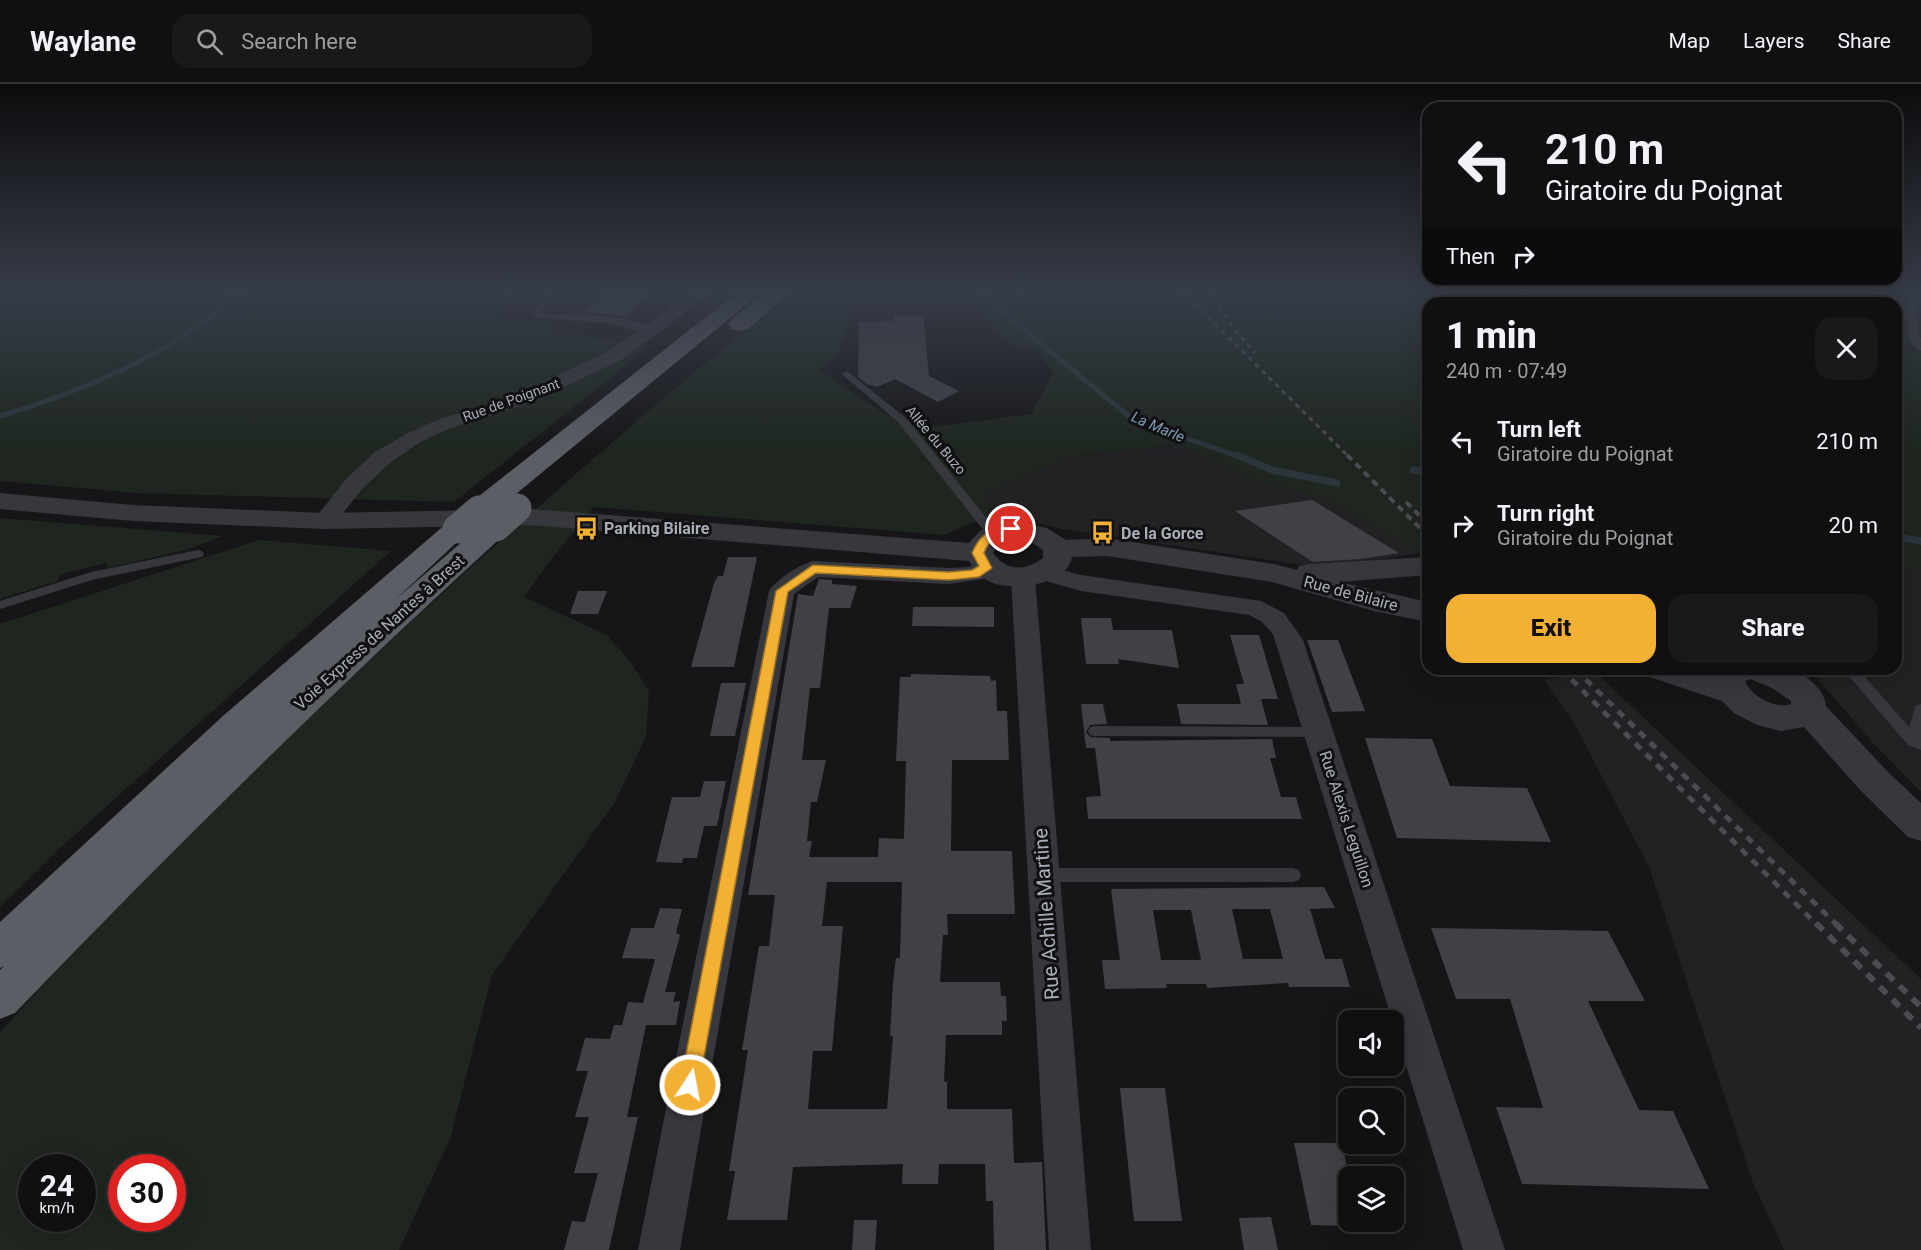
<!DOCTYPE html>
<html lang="en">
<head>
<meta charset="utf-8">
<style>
	:root { --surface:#101012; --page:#19191b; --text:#f1f3f6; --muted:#9c9d9f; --line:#303032; --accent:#f2b134 }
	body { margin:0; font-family:Roboto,sans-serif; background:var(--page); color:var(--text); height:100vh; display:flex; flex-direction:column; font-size:22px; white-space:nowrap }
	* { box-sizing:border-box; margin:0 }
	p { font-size:20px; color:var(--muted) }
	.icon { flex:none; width:33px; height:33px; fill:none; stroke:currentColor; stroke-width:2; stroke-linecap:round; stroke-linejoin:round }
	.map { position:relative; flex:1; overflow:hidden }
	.sheet { position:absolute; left:1422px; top:213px; width:480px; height:378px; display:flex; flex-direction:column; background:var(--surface); border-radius:18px; box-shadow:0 6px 24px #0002,0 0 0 2px var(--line) }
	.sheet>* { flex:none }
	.hud { position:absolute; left:1422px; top:18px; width:480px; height:183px; border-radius:18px; box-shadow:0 6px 24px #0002,0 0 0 2px var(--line); background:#101012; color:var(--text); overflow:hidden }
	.tools { position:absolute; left:1338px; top:926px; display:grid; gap:12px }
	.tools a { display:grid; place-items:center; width:66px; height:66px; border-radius:12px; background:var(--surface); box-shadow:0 6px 24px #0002,0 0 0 2px var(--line); font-size:30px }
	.speed { position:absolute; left:18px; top:1070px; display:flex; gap:12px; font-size:30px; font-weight:700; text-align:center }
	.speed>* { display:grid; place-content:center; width:78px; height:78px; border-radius:50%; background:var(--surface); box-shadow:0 6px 24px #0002,0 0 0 2px var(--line); line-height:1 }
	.speed small { font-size:15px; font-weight:400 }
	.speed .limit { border:9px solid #d22; background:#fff; color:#111 }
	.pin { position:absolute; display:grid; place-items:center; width:51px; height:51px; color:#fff; margin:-26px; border:3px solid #fff; border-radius:50%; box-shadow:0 2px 6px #0007 }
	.me { position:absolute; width:66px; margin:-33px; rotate:11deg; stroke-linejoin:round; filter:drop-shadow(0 0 4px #0008) }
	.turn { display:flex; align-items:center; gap:21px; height:126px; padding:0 24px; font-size:27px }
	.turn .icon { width:78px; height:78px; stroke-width:2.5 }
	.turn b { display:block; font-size:42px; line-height:51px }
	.then { display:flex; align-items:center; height:57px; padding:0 24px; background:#0003; gap:12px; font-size:22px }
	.round { display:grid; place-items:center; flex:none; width:63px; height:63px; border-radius:18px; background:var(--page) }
	.overview { display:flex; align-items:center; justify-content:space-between; height:102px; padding:0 24px }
	h1 { font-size:36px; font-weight:800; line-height:45px }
	.cta { display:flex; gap:12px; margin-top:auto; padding:12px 24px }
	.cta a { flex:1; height:69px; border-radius:18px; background:var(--accent); color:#111; font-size:24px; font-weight:800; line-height:69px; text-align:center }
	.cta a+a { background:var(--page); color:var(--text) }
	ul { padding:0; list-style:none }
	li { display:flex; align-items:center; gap:18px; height:84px; padding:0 24px }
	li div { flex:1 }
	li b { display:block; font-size:22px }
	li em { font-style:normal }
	header { display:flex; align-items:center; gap:36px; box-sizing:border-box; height:84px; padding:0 30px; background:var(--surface); border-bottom:2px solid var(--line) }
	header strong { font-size:28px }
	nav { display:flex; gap:33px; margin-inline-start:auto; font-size:21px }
	.search { width:420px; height:54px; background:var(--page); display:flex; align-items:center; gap:15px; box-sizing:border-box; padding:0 21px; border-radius:18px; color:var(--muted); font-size:22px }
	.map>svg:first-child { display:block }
</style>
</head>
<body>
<header>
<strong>Waylane</strong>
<div class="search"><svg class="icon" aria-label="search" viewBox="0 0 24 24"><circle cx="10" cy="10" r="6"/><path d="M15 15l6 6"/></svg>Search here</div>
<nav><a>Map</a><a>Layers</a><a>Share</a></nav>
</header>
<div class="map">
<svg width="1921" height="1166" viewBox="0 0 1921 1166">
	<rect width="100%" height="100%" fill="#161618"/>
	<path fill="#222225" d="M1648,206H1921V708L1873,659L1809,585H1896V219H1627Z
		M1180,360L1245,393L1326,415L1421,469L1321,484L1063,445L994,430L981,410L1070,373Z
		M1593,586L1921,895V1166H1784L1753,1099L1649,783L1574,639L1544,596Z"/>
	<path fill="#1e261f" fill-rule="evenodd" d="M0,206H520L492,231L554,240L548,248L652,261L454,418L137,409L0,397Z
		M793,206H850L849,236L837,273L819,286L885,330L932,343L1031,330L1054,289L1037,267L1014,263L960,206H1901L1919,210L1921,206V486L1896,485V219H1428V468L1421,469L1326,415L1245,393L1180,360L1070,373L982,410L994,430L944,451L594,423L550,477L524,513L607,551L630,577L649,607L646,653L615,718L492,891L450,1055L399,1166H0V948C246,681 513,436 793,206ZM32,1083H82V1134H32ZM122,1083H172V1134H122Z
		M0,434L223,452L186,466L107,484V479L61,490L57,497L0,515Z
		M259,456L391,467L59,765L0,823V540Z"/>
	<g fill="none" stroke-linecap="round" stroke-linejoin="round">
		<path stroke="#2c353c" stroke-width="5" d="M981,206L1005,230L1132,335L1240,373
			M0,332C68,312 139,282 198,243C213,232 226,218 240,206"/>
		<path stroke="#2c353c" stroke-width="7" d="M1237,371L1272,386L1337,399
			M1413,386L1428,388
			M1896,453L1921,457"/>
	</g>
	<path fill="#404145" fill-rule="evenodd" d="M605,206H651L627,232L583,228Z
		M893,231H923L929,292L959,307L938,318L895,295L877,303L867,300L858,293L859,238L894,237Z
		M1312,416L1399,469L1361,475L1313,478L1235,427Z
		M728,473H757L734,583H691L714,499L718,492H723Z
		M819,495L832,496V500L857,502L850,524H829L820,604H810L802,676H826L817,718H811L807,757H812L809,773H878L879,754L904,755L906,677H896L900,593H911V590L990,592L991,597L996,596L997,627H1007L1009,676H952L951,767H1012L1015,830H947L948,851H943L940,898H1000L1001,912H1006L1007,937H1002V951H946L944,997L947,998V1025H1012L1014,1079L1042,1078L1046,1166H994L993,1117H986L985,1080H939L938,1100H902L903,1080L793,1083L787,1136H727L735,1087H729L748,966H742L759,862H769L775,811H748L798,510L813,512ZM827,798H902L900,874H896L893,898L890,952H893L887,1025H808L813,967H832L843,842H822Z
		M578,507H607L598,530H570Z
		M913,523H994V543L912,542Z
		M1081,534H1111L1113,546H1172L1179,584L1118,575L1119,580H1086Z
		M1230,551H1259L1278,615H1261L1268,641L1181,640L1177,620H1241L1236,600H1244Z
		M1307,556H1338L1365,627L1332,628Z
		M721,599H746L735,652H710Z
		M1081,620H1103L1107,640L1090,641L1086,648L1090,653L1110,654V657L1272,655L1276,674H1270L1281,713H1296L1302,735H1088L1086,713L1101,712L1095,664H1086Z
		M1365,654L1432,655L1450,702L1527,704L1551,758L1397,754Z
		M704,697H726L717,742H704L697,774H683L682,779L656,778L672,713H700Z
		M1324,803L1335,824L1310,825L1325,875H1342L1350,903H1289L1288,899L1207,904L1206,900H1166L1167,904L1105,905L1102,876H1120L1111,805ZM1232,825H1270L1283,875H1243ZM1153,826H1191L1201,876H1161Z
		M660,824L682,825L676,849L680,851L665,908H676L673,918L680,917L676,941H646L627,1033H638L609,1166H564L572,1137L585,1138L598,1089H574L589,1033H575L588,987H576L585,954L610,955L614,941H622L628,918L643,919L655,875L622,874L631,844H654Z
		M1431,844L1608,847L1645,917H1588L1639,1026L1673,1027L1709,1105L1522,1100L1496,1023L1543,1024L1510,915H1456Z
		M1120,1004H1165L1182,1137H1134Z
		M1294,1059H1342L1348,1089V1142L1311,1141Z
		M1271,1133L1278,1166H1244L1239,1134Z
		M854,1136H877L875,1166H852Z"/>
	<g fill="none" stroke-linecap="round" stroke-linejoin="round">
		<path fill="#37383d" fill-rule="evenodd" d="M1910,206H1918L1917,247L1921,255V267C1901,257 1909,225 1910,206Z
			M550,207L554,210L541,228L543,230C575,232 630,228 656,248L651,251L610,239L538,234L532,229L547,208Z
			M847,287L906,334L997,447L999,450L997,453H989L898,338L844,292L842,290Z
			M198,466L202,467L204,470L202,473L92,496L0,525V517L91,488Z
			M1843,585H1858L1909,643L1916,621L1921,620V666L1908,661Z
			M1095,642L1319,643L1324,644L1326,648L1324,652L1319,653L1095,652L1090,651L1088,647L1090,643Z
			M1044,784H1293L1299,786L1301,791L1299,796L1293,798H1044L1038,796L1036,791L1038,786Z"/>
		<path fill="#37383d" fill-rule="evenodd" d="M696,206H716L621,276L527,320L451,344L422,357L391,378L362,405L333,442L325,444L317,442L313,437L346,395L375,368L408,349L437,336L513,312L607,268Z
			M986,476L995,479L998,484L995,489L983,495L949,500L818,493L794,510L680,1166H638L769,507C778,494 799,481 813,477L949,484L969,483Z
			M1044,481L1081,491L1261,517L1284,529L1303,556L1505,1166H1463L1273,550L1261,537L1249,531L1081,507L1035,494L1091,1166H1049L1011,494L1014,488L1023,486L1032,489L1035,484Z"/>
		<path fill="#37383d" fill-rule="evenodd" d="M1471,206H1501L1525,210L1534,206H1557C1554,212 1549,216 1543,218C1528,223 1480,220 1471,206Z
			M0,409L133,421L325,429L531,425L969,459L981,446L1011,436L1047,444L1066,456L1107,454L1274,480L1297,486L1299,482L1310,480L1428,473V491L1340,498L1428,518V538L1374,527L1272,498L1107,472L1072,473C1067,501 1016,507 993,499C982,495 975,487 969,477L531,441L325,445L133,437L0,425ZM1012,454C1025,455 1033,458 1043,466V474C1025,487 1007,488 993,469L998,461Z
			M1645,585H1699L1714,590L1717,585C1735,585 1777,581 1792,586C1807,591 1825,606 1826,622L1888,688L1921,719V757L1908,753L1862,708L1804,643L1781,647L1757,641L1734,629L1722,617L1650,593ZM1750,595L1772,604L1791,617V620C1776,626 1751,612 1745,597Z"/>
		<path fill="#5b5e65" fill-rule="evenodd" d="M740,206H764L489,432L479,434L469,432L465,426L469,420Z
			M769,206H792L748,245L740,247L732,245L729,240L732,235Z
			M496,434L506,437L510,443L506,449C337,603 174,764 15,929L0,935V886L4,882L0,884V838L224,631L447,439L457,436L467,439L471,445L395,516L486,437Z"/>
		<path stroke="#4a4c52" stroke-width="3" stroke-dasharray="5 4.5" stroke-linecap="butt" d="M1181,206L1349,373
			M1209,206L1236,247L1255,269"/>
		<path stroke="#4a4c52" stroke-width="4" stroke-dasharray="7 5" stroke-linecap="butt" d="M1347,371L1428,452
			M1406,418L1428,440"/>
		<path stroke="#4a4c52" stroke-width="5" stroke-dasharray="8 7" stroke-linecap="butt" d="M1561,585L1817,841
			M1575,585L1837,841"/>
		<path stroke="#4a4c52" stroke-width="6" stroke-dasharray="10 8" stroke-linecap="butt" d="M1816,839L1921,944
			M1835,839L1921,923"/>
		<path stroke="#5b5e65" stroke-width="29" d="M496,443L517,424
			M457,445L479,426"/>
	</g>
	<linearGradient id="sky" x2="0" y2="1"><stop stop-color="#0c0c0d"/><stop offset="0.56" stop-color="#363c48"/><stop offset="1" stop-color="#363c48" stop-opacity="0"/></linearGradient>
	<rect width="1921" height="370" fill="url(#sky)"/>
	<path fill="#f2b134" stroke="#9d7322" stroke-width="1.5" d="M1011,441L1017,445L1015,447C1000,451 990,453 984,469L992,484L979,493L949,496L816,489L788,508L699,1001L696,1008L690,1010L683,1008L680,1001L776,507L813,481L949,488L972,486L979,482L972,469C981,448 990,447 1011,441Z"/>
	<defs>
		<symbol id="bus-bare" viewBox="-9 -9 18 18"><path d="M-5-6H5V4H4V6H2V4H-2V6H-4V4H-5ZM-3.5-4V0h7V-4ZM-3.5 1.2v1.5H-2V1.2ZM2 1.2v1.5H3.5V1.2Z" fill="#f2b134" stroke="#111113" stroke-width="2.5" paint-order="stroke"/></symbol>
	</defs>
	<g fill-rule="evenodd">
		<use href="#bus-bare" x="570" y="428" width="33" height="33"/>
		<use href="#bus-bare" x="1086" y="432" width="33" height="33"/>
	</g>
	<g text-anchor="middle" stroke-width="6" stroke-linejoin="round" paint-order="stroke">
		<g font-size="14" fill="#a8adb8" stroke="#111113">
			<text transform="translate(511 316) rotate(-20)" y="5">Rue de Poignant</text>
			<text transform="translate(936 356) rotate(50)" y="5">Allée du Buzo</text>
		</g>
		<g font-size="15" font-style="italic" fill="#7f9bb3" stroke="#111113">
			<text transform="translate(1158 343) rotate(23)" y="5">La Marle</text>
		</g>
		<g font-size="16" font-weight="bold" fill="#a8adb8" stroke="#111113" text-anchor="start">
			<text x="604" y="450">Parking Bilaire</text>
			<text x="1121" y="455">De la Gorce</text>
		</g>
		<g font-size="16" fill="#a8adb8" stroke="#111113">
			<text transform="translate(1351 509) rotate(15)" y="6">Rue de Bilaire</text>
			<text transform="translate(379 548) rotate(-42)" y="6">Voie Express de Nantes à Brest</text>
			<text transform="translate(1347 735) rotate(72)" y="6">Rue Alexis Leguillon</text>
		</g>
		<g font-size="20" fill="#a8adb8" stroke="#111113">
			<text transform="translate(1046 830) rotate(-94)" y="7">Rue Achille Martine</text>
		</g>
	</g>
</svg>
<div class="tools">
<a><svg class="icon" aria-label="sound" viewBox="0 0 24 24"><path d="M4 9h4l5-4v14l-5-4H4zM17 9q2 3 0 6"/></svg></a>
<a><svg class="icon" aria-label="search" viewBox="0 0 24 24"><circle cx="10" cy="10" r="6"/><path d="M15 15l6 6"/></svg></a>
<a><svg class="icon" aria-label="layers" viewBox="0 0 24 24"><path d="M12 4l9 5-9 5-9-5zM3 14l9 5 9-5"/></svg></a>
</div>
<div class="speed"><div>24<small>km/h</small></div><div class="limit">30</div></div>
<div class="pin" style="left:1011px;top:445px;background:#d93025"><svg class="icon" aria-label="arrive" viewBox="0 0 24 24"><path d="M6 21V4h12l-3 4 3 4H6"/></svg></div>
<svg class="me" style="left:690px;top:1001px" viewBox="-20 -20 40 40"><circle r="17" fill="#f2b134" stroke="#fff" stroke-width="3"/><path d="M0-11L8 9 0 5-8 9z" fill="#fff"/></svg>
<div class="hud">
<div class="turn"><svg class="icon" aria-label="left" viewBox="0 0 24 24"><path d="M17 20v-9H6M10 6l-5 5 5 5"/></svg><div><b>210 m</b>Giratoire du Poignat</div></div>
<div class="then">Then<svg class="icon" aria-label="right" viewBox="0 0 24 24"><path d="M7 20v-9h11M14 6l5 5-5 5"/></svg></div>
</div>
<section class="sheet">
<div class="overview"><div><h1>1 min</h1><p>240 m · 07:49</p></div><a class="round"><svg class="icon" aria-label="close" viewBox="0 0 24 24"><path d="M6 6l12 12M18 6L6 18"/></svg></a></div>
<ul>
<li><svg class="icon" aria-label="left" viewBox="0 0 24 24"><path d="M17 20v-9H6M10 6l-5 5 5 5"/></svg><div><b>Turn left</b><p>Giratoire du Poignat</p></div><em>210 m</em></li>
<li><svg class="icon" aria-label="right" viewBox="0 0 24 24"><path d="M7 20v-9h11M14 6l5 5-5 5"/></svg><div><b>Turn right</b><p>Giratoire du Poignat</p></div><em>20 m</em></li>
</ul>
<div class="cta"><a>Exit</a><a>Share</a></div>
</section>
</div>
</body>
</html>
